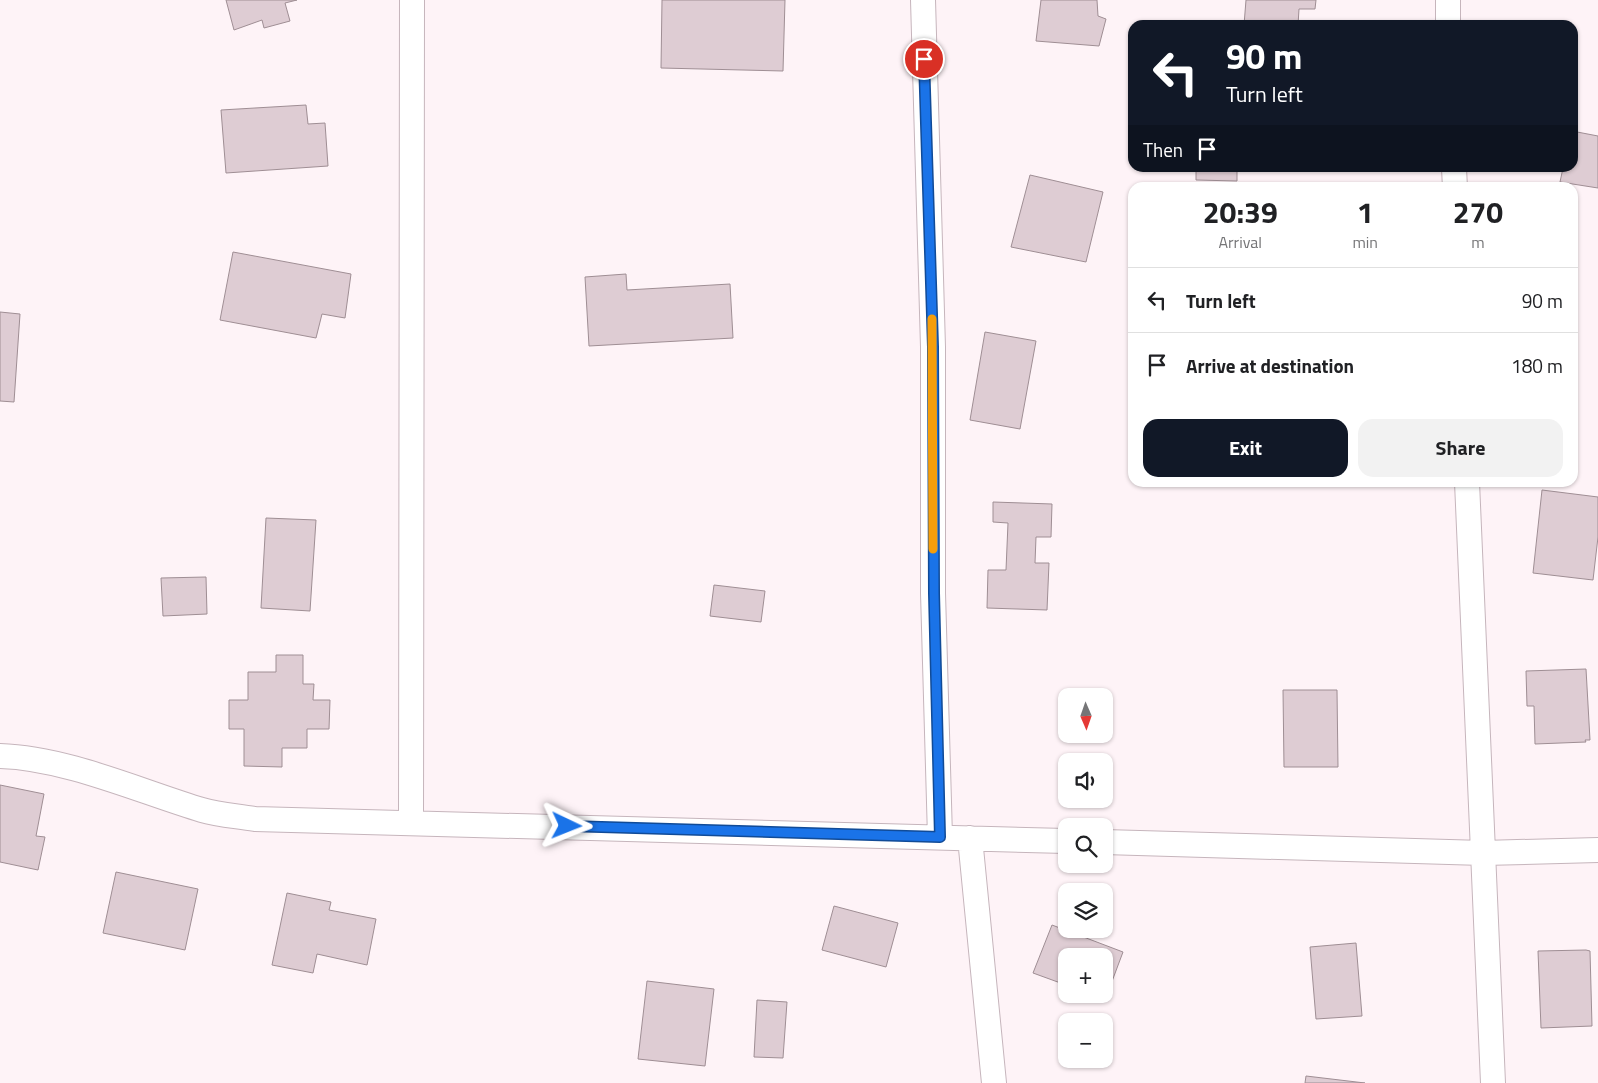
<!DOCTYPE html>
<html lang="en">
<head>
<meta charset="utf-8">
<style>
	:root { --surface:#fff; --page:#f2f2f2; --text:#202124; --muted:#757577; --line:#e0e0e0; --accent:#111827 }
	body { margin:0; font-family:"Titillium Web",sans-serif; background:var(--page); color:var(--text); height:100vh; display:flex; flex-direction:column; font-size:19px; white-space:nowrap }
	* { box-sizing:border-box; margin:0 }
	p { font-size:16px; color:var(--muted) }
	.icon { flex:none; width:28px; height:28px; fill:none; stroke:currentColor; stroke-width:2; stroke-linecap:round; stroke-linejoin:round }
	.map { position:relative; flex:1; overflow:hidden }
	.sheet { position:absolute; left:1128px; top:182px; width:450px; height:305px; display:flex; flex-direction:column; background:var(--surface); border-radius:15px; box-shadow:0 1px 4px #0004 }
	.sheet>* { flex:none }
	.guide { position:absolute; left:1128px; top:20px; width:450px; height:152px; border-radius:15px; box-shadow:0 1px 4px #0004; background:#111827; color:#fff; overflow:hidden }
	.needle { width:32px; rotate:178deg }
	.buttons { position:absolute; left:1058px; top:688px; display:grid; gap:10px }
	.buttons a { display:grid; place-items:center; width:55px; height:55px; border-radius:10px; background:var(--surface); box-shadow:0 1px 4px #0004; font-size:25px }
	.pin { position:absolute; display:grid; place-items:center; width:42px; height:42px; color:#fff; margin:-21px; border:2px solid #fff; border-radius:50%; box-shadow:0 1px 5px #0007 }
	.me { position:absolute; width:55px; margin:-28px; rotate:92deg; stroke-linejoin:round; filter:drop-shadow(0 0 4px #0008) }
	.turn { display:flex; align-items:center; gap:18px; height:105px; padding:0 15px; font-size:22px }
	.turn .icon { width:65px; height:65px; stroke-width:2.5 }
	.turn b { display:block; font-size:35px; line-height:42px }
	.then { display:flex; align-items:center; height:48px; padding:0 15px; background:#0003; gap:10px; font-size:19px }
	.eta { display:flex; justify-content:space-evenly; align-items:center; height:85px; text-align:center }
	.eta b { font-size:30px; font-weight:700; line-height:35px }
	.action { display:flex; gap:10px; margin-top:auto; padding:10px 15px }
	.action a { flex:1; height:58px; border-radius:15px; background:var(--accent); color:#fff; font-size:20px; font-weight:700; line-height:58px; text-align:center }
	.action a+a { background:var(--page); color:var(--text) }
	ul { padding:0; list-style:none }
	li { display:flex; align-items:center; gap:15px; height:65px; padding:0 15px; border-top:1px solid var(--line) }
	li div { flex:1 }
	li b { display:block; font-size:19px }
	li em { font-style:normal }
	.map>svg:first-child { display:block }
</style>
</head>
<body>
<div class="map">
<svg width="1598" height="1083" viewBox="0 0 1598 1083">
	<rect width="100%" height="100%" fill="#fef3f7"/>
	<path fill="#deccd3" stroke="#9f8e94" d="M226,0H297L285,3L290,21L264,28L262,20L234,30Z
		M662,0H785L783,71L661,68Z
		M1041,0H1097L1098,16L1106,19L1099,46L1036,41Z
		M1246,0H1316L1315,9H1299L1298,25H1244Z
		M306,105L308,124L325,123L328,166L226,173L221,110Z
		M1572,131L1598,136V188L1560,182L1563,168H1572Z
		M1196,168H1237V181L1196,180Z
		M1030,175L1103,192L1086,262L1011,247Z
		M233,252L351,274L345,318L322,314L316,338L220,320Z
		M626,274L627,290L730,284L733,338L589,346L585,277Z
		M0,312L20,314L14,402L0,401Z
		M985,332L1036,341L1020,429L970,420Z
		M1542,490L1598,497V537L1593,580L1533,573Z
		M993,502L1052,504L1051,537H1036L1035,563H1049L1047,610L987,608L988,570H1006L1008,523L993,522Z
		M266,518L316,520L310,611L261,608Z
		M206,577L207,614L163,616L161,578Z
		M714,585L765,591L761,622L710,616Z
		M276,655H303V684H314L313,700H330L329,729H307V748H282V767L244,766V729H229V700H248V672H276Z
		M1586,669L1590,740H1585L1586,742L1535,744L1534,706H1527L1526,671Z
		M1283,690H1337L1338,767H1284Z
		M0,785L44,794L36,836L45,837L38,870L0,862Z
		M116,872L198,889L185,950L103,933Z
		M287,893L331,902L329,910L376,919L367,965L317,954L313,973L272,965Z
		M834,906L898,923L886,967L822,950Z
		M1052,925L1123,952L1105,1000L1089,994H1104V956H1066V985L1033,973Z
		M1356,943L1362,1016L1316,1019L1310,947Z
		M1586,950L1590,951L1592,1026L1541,1028L1538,951Z
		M647,981L714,989L705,1066L638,1059Z
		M757,1000L787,1002L783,1058L754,1057Z
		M1306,1076L1365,1083H1305Z"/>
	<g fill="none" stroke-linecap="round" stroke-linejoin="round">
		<defs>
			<path id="minor" d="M923,0L933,347V593L940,837
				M1448,0V25
				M1454,168L1455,188
				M1467,482L1493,1083
				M0,756C66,758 139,791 202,810C219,815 238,816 255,819L1066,841
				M411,822L412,0
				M970,838L994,1083
				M1104,842L1483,853L1598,850"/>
		</defs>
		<use href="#minor" stroke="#c6b5bc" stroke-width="26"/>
		<use href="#minor" stroke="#fff" stroke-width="24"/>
	</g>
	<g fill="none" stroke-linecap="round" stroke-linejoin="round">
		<defs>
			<path id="route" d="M567,826L940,837L934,593L933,347L924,59"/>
		</defs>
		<use href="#route" stroke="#114b97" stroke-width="12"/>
		<use href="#route" stroke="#1a73e8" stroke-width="9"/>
		<path stroke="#f59e0b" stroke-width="9" d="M932,319L933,549"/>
	</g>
</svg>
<div class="buttons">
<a><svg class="needle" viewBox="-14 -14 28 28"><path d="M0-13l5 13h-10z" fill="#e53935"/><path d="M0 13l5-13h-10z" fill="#757577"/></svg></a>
<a><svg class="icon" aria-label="sound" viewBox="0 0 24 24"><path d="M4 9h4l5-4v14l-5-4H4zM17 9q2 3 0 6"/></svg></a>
<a><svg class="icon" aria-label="search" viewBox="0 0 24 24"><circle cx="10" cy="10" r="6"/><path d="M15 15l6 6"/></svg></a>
<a><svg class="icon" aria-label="layers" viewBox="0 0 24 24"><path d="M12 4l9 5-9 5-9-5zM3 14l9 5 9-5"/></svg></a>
<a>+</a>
<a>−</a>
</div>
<div class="pin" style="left:924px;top:59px;background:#d93025"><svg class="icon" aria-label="arrive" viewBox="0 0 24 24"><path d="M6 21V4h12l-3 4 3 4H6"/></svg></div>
<svg class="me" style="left:567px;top:826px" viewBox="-20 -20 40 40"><path d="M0-17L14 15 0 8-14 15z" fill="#1a73e8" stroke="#fff" stroke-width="4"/></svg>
<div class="guide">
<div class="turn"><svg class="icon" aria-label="left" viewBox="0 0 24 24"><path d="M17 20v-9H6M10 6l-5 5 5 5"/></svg><div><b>90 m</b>Turn left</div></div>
<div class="then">Then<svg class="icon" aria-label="arrive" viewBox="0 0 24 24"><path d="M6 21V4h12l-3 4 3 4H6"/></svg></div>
</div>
<section class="sheet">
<div class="eta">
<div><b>20:39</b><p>Arrival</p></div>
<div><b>1</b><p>min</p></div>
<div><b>270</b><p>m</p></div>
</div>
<ul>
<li><svg class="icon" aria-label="left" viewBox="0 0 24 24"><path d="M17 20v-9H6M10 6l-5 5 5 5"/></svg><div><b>Turn left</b></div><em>90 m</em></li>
<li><svg class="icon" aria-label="arrive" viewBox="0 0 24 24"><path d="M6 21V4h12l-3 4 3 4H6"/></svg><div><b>Arrive at destination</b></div><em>180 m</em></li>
</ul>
<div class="action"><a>Exit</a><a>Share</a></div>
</section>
</div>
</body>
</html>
